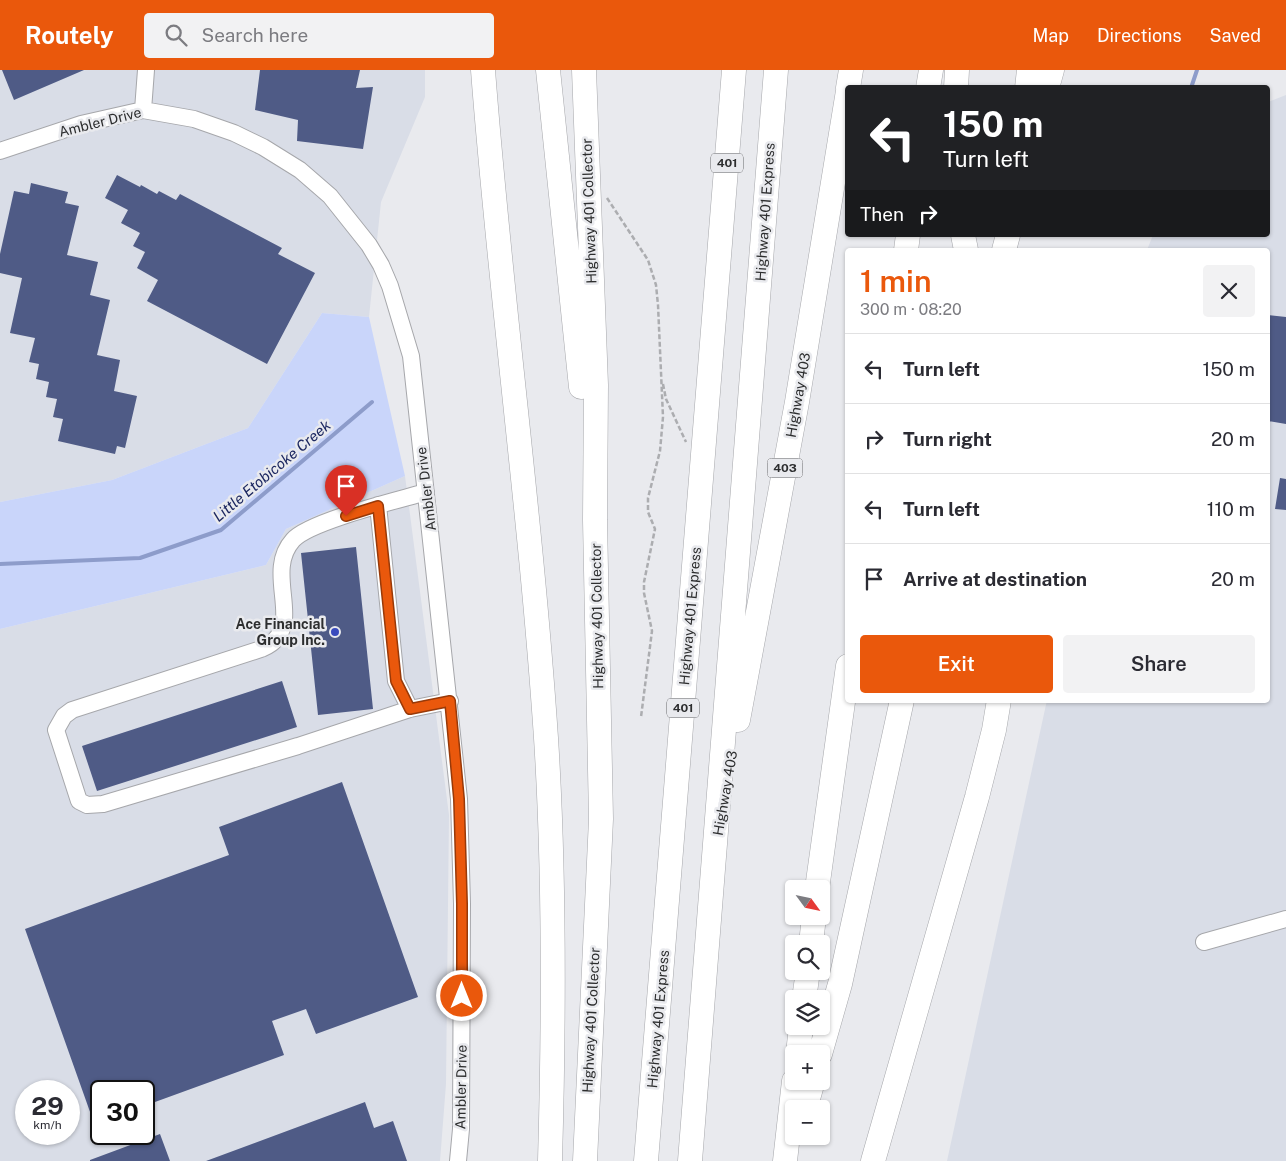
<!DOCTYPE html>
<html lang="en">
<head>
<meta charset="utf-8">
<style>
	:root { --surface:#fff; --page:#f2f2f3; --text:#2b2b33; --muted:#7c7c81; --line:#e1e1e2; --accent:#ea580c }
	body { margin:0; font-family:"Public Sans",sans-serif; background:var(--page); color:var(--text); height:100vh; display:flex; flex-direction:column; font-size:19px; white-space:nowrap }
	* { box-sizing:border-box; margin:0 }
	p { font-size:16px; color:var(--muted) }
	.icon { flex:none; width:28px; height:28px; fill:none; stroke:currentColor; stroke-width:2; stroke-linecap:round; stroke-linejoin:round }
	.map { position:relative; flex:1; overflow:hidden }
	.panel { position:absolute; left:845px; top:178px; width:425px; height:455px; display:flex; flex-direction:column; background:var(--surface); border-radius:5px; box-shadow:0 1px 4px #0004 }
	.panel>* { flex:none }
	.hud { position:absolute; left:845px; top:15px; width:425px; height:152px; border-radius:5px; box-shadow:0 1px 4px #0004; background:#202124; color:#fff; overflow:hidden }
	.needle { width:32px; rotate:123deg }
	.fabs { position:absolute; left:785px; top:810px; display:grid; gap:10px }
	.fabs a { display:grid; place-items:center; width:45px; height:45px; border-radius:5px; background:var(--surface); box-shadow:0 1px 4px #0004; font-size:25px }
	.speed { position:absolute; left:15px; top:1010px; display:flex; gap:10px; font-size:25px; font-weight:700; text-align:center }
	.speed>* { display:grid; place-content:center; width:65px; height:65px; border-radius:50%; background:var(--surface); box-shadow:0 1px 4px #0004; line-height:1 }
	.speed small { font-size:12px; font-weight:400 }
	.speed .limit { border:2px solid #111; border-radius:8px; background:#fff; color:#111 }
	.pin { position:absolute; display:grid; place-items:center; width:42px; height:42px; color:#fff; margin:-51px -21px; border-radius:50% 50% 50% 0; rotate:-45deg; box-shadow:0 0 5px #0007 }
	.pin .icon { rotate:45deg }
	.me { position:absolute; width:55px; margin:-28px; rotate:0deg; stroke-linejoin:round; filter:drop-shadow(0 0 4px #0008) }
	.turn { display:flex; align-items:center; gap:18px; height:105px; padding:0 15px; font-size:22px }
	.turn .icon { width:65px; height:65px; stroke-width:2.5 }
	.turn b { display:block; font-size:35px; line-height:42px }
	.then { display:flex; align-items:center; height:48px; padding:0 15px; background:#0003; gap:10px; font-size:19px }
	.round { display:grid; place-items:center; flex:none; width:52px; height:52px; border-radius:5px; background:var(--page) }
	.summary { display:flex; align-items:center; justify-content:space-between; height:85px; padding:0 15px }
	h1 { font-size:30px; font-weight:600; line-height:38px; color:var(--accent) }
	.action { display:flex; gap:10px; margin-top:auto; padding:10px 15px }
	.action a { flex:1; height:58px; border-radius:5px; background:var(--accent); color:#fff; font-size:20px; font-weight:600; line-height:58px; text-align:center }
	.action a+a { background:var(--page); color:var(--text) }
	ul { padding:0; list-style:none }
	li { display:flex; align-items:center; gap:15px; height:70px; padding:0 15px; border-top:1px solid var(--line) }
	li div { flex:1 }
	li b { display:block; font-size:19px }
	li em { font-style:normal }
	header { display:flex; align-items:center; gap:30px; box-sizing:border-box; height:70px; padding:0 25px; background:var(--accent); color:#fff }
	header strong { font-size:24px }
	nav { display:flex; gap:28px; margin-inline-start:auto; font-size:18px }
	.search { width:350px; height:45px; background:var(--page); display:flex; align-items:center; gap:12px; box-sizing:border-box; padding:0 18px; border-radius:5px; color:var(--muted); font-size:19px }
	.map>svg:first-child { display:block }
</style>
</head>
<body>
<header>
<strong>Routely</strong>
<div class="search"><svg class="icon" aria-label="search" viewBox="0 0 24 24"><circle cx="10" cy="10" r="6"/><path d="M15 15l6 6"/></svg>Search here</div>
<nav><a>Map</a><a>Directions</a><a>Saved</a></nav>
</header>
<div class="map">
<svg width="1286" height="1091" viewBox="0 0 1286 1091">
	<rect width="100%" height="100%" fill="#e9eaee"/>
	<path fill="#d9dde7" fill-rule="evenodd" d="M0,0H425V27L381,132L369,247L322,243L248,358L112,410L0,432Z
		M1286,25V1091H947L1047,630H1268V180H1147L1153,165H1268V32Z
		M405,406L449,745L446,1014L440,1091H0V559L266,495L286,459ZM26,1021H69V1064H26ZM101,1021H144V1064H101Z"/>
	<path fill="#c9d5fa" d="M322,243L369,247L405,406L286,459L266,495L0,559V432L112,410L248,358Z"/>
	<g fill="none" stroke-linecap="round" stroke-linejoin="round">
		<path stroke="#8d9cca" stroke-width="4" d="M1191,18L1197,0
			M0,494L140,488L221,460L372,332"/>
	</g>
	<path fill="#4f5b86" d="M2,0H84L14,30Z
		M260,0H360L356,18L373,17L363,79L297,71L298,50L255,40Z
		M117,105L140,117L141,115L157,124L159,121L176,130L180,124L282,178L278,184L315,203L267,294L147,231L158,210L137,198L145,182L133,176L140,163L121,153L128,140L105,128Z
		M31,113L68,122L65,133L79,136L67,185L98,192L90,225L110,230L97,285L120,290L114,321L137,326L125,378L117,376L115,384L58,371L63,349L53,347L57,329L46,327L49,312L36,309L39,294L29,292L35,268L10,263L22,208L0,203V184L14,121L29,124Z
		M1268,245L1286,247V354L1268,351Z
		M1280,408L1286,409V440L1275,439Z
		M356,477L373,639L318,645L301,483Z
		M282,611L297,657L97,721L82,676Z
		M342,712L418,927L316,964L306,939L272,951L284,985L144,1036V1021H101L100,1070L25,859L229,785L219,757Z
		M365,1032L374,1058L393,1051L407,1091H206Z
		M160,1064L170,1091H90V1090Z"/>
	<g fill="none" stroke-linecap="round" stroke-linejoin="round">
		<defs>
			<path id="minor" d="M143,40L146,0
				M0,81L81,54L143,40L194,49L234,63L263,77L300,100L330,126L369,175L381,195L390,216L411,286L459,729L462,834L461,1059L458,1091
				M426,422C399,430 310,451 293,470C265,501 300,547 274,571C271,575 265,577 261,579L72,640L64,646L56,660L79,731L87,735L103,734L298,676L410,639L450,631
				M378,435L396,611L410,639
				M1204,872L1286,849"/>
			<path id="highway" d="M483,0C500,223 531,445 546,668C555,809 554,950 550,1091
				M548,0L581,317
				M584,0L596,315L595,450L601,749L585,1091
				M848,18L851,0
				M928,18L931,0
				M956,18L957,0
				M1027,18L1029,0
				M1047,18L1052,0
				M963,165L966,180
				M906,180L908,165
				M1004,180L1008,165
				M738,650L797,332L848,21
				M817,819L848,596
				M811,874L814,846
				M804,929L808,901
				M798,984L801,956
				M820,984L840,914L902,630
				M805,1039L813,1011
				M646,1091L734,0
				M690,1091L776,0
				M785,1091L794,1011
				M873,1091L977,727L994,660L999,630"/>
		</defs>
		<use href="#minor" stroke="#a6a7ab" stroke-width="18"/>
		<use href="#highway" stroke="#a6a7ab" stroke-width="25"/>
		<path stroke="#acadb0" stroke-width="2.5" stroke-dasharray="5 2.5" stroke-linecap="butt" d="M607,128L648,190L656,215L658,235L663,347L660,381L648,428V442L655,459L644,512V523L652,561L641,647
			M663,314L666,329L686,372"/>
		<use href="#minor" stroke="#fff" stroke-width="16"/>
		<use href="#highway" stroke="#fff" stroke-width="24"/>
	</g>
	<g fill="none" stroke-linecap="round" stroke-linejoin="round">
		<defs>
			<path id="route" d="M346,446L378,436L396,611L410,639L450,631L459,729L462,834V926"/>
		</defs>
		<use href="#route" stroke="#983908" stroke-width="12"/>
		<use href="#route" stroke="#ea580c" stroke-width="9"/>
	</g>
	<circle fill="#394abd" stroke="#e9eaee" stroke-width="2" cx="335" cy="562" r="5"/>
	<g text-anchor="middle" stroke-width="5" stroke-linejoin="round" paint-order="stroke">
		<g fill="#e9eaee" stroke="#656668" stroke-width="1">
			<rect x="711" y="83.5" width="32" height="19" rx="4"/>
			<rect x="767.5" y="388.5" width="35" height="19" rx="4"/>
			<rect x="667" y="628.5" width="32" height="19" rx="4"/>
		</g>
		<g font-size="12" font-weight="bold" fill="#2d2e2f">
			<text x="727" y="97">401</text>
			<text x="785" y="402">403</text>
			<text x="683" y="642">401</text>
		</g>
		<g font-size="14" fill="#2d2e2f" stroke="#e9eaee">
			<text transform="translate(100 52) rotate(-14)" y="5">Ambler Drive</text>
			<text transform="translate(589 141) rotate(-92)" y="5">Highway 401 Collector</text>
			<text transform="translate(765 142) rotate(-86)" y="5">Highway 401 Express</text>
			<text transform="translate(798 325) rotate(-80)" y="5">Highway 403</text>
			<text transform="translate(426 419) rotate(-97)" y="5">Ambler Drive</text>
			<text transform="translate(597 546) rotate(-91)" y="5">Highway 401 Collector</text>
			<text transform="translate(690 546) rotate(-85)" y="5">Highway 401 Express</text>
			<text transform="translate(725 723) rotate(-80)" y="5">Highway 403</text>
			<text transform="translate(658 949) rotate(-85)" y="5">Highway 401 Express</text>
			<text transform="translate(591 950) rotate(-87)" y="5">Highway 401 Collector</text>
			<text transform="translate(461 1017) rotate(-89)" y="5">Ambler Drive</text>
		</g>
		<g font-size="14" font-weight="bold" fill="#2d2e2f" stroke="#e9eaee" text-anchor="end">
			<text x="325" y="559">Ace Financial<tspan x="325" dy="16">Group Inc.</tspan></text>
		</g>
		<g font-size="15" font-style="italic" fill="#1d2861" stroke="#e9eaee">
			<text transform="translate(272 401) rotate(-40)" y="5">Little Etobicoke Creek</text>
		</g>
	</g>
</svg>
<div class="fabs">
<a><svg class="needle" viewBox="-14 -14 28 28"><path d="M0-13l5 13h-10z" fill="#e53935"/><path d="M0 13l5-13h-10z" fill="#7c7c81"/></svg></a>
<a><svg class="icon" aria-label="search" viewBox="0 0 24 24"><circle cx="10" cy="10" r="6"/><path d="M15 15l6 6"/></svg></a>
<a><svg class="icon" aria-label="layers" viewBox="0 0 24 24"><path d="M12 4l9 5-9 5-9-5zM3 14l9 5 9-5"/></svg></a>
<a>+</a>
<a>−</a>
</div>
<div class="speed"><div>29<small>km/h</small></div><div class="limit">30</div></div>
<div class="pin" style="left:346px;top:446px;background:#d93025"><svg class="icon" aria-label="arrive" viewBox="0 0 24 24"><path d="M6 21V4h12l-3 4 3 4H6"/></svg></div>
<svg class="me" style="left:462px;top:926px" viewBox="-20 -20 40 40"><circle r="17" fill="#ea580c" stroke="#fff" stroke-width="3"/><path d="M0-11L8 9 0 5-8 9z" fill="#fff"/></svg>
<div class="hud">
<div class="turn"><svg class="icon" aria-label="left" viewBox="0 0 24 24"><path d="M17 20v-9H6M10 6l-5 5 5 5"/></svg><div><b>150 m</b>Turn left</div></div>
<div class="then">Then<svg class="icon" aria-label="right" viewBox="0 0 24 24"><path d="M7 20v-9h11M14 6l5 5-5 5"/></svg></div>
</div>
<section class="panel">
<div class="summary"><div><h1>1 min</h1><p>300 m · 08:20</p></div><a class="round"><svg class="icon" aria-label="close" viewBox="0 0 24 24"><path d="M6 6l12 12M18 6L6 18"/></svg></a></div>
<ul>
<li><svg class="icon" aria-label="left" viewBox="0 0 24 24"><path d="M17 20v-9H6M10 6l-5 5 5 5"/></svg><div><b>Turn left</b></div><em>150 m</em></li>
<li><svg class="icon" aria-label="right" viewBox="0 0 24 24"><path d="M7 20v-9h11M14 6l5 5-5 5"/></svg><div><b>Turn right</b></div><em>20 m</em></li>
<li><svg class="icon" aria-label="left" viewBox="0 0 24 24"><path d="M17 20v-9H6M10 6l-5 5 5 5"/></svg><div><b>Turn left</b></div><em>110 m</em></li>
<li><svg class="icon" aria-label="arrive" viewBox="0 0 24 24"><path d="M6 21V4h12l-3 4 3 4H6"/></svg><div><b>Arrive at destination</b></div><em>20 m</em></li>
</ul>
<div class="action"><a>Exit</a><a>Share</a></div>
</section>
</div>
</body>
</html>
